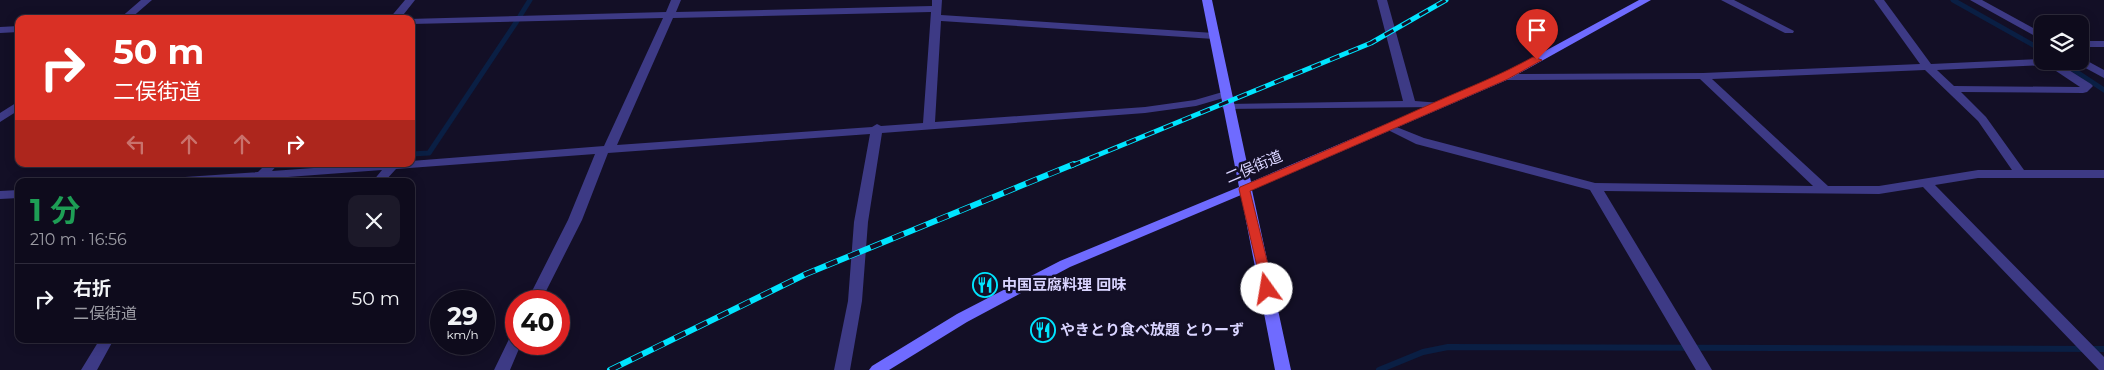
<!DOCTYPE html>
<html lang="ja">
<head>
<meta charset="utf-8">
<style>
	:root { --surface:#0e0b1c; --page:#1c1929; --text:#f1f3f6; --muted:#9b9ba3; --line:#2e2b3b }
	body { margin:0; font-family:Montserrat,"Noto Sans JP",sans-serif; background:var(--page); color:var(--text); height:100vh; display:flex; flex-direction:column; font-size:19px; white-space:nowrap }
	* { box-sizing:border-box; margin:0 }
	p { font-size:16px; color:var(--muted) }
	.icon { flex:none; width:28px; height:28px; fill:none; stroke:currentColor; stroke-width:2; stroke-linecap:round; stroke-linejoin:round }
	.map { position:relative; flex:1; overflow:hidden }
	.details { position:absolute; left:15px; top:178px; width:400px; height:165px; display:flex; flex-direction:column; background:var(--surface); border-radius:10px; box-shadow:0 2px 12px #0003,0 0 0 1px var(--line) }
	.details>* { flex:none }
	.guide { position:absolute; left:15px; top:15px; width:400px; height:152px; border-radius:10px; box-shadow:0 2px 12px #0003,0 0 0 1px var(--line); background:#d93025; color:#fff; overflow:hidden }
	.fabs { position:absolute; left:2034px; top:15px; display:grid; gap:10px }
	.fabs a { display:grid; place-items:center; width:55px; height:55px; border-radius:10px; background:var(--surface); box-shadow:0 2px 12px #0003,0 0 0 1px var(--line); font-size:25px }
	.speed { position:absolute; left:430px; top:290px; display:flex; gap:10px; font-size:25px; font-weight:700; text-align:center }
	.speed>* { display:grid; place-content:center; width:65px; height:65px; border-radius:50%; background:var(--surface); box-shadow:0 2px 12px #0003,0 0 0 1px var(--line); line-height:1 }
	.speed small { font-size:12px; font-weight:400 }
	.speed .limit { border:8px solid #d22; background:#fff; color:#111 }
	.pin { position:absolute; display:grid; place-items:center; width:42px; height:42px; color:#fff; margin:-51px -21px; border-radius:50% 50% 50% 0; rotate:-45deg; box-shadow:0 0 5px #0007 }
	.pin .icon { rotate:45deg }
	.me { position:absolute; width:55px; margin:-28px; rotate:347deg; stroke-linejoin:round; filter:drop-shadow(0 0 4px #0008) }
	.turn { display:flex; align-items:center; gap:18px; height:105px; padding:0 15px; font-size:22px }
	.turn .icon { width:65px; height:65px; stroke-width:2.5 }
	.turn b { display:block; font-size:35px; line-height:42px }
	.lanes { display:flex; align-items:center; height:48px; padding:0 15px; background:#0003; justify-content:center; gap:25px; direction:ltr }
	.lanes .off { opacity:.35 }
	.round { display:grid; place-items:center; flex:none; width:52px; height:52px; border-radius:10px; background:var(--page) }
	.headline { display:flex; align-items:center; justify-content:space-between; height:85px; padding:0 15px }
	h1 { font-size:30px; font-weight:700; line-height:38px; color:#1e9e55 }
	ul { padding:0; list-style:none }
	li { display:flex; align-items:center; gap:15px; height:70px; padding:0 15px; border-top:1px solid var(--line) }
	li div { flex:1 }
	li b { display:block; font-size:19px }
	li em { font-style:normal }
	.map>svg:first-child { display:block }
</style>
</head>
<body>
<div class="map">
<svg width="2104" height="370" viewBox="0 0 2104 370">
	<rect width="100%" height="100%" fill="#130f26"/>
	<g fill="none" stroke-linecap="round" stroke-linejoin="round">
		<path stroke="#0a1f44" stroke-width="5" d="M1953,0L2042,50
			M520,16L530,0
			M2060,61L2104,90
			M411,154L429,153L517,21"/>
		<path stroke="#0a1f44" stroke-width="6" d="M1379,370L1423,352L1448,347L2104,349"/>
		<path fill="#3d3a85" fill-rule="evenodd" d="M141,0H152L130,19H119Z
			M405,0H415L400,19H389Z
			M671,0H681L676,12L932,6V0H942L941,15L1214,33L1219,36L1214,39L941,21L935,122L1145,107L1195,100L1226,91L1232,94L1230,96L1196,106L1145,113L882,133L868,222L862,301L850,370H834L848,301L854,222L870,134L608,153L582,220L541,301H527L568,220L595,154L396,169L385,181H373L382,170L232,181H179L185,177L258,172L266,164H278L272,171L369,164H411V161L604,146L663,18L411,24V19H408L666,12ZM931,12L923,123L881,126L877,124L872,127L617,145L673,18Z
			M1377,0H1387L1415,101L1441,103L1443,105L1441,107L1224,109L1222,107L1224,105L1228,104L1403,101Z
			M1721,0H1734L1794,31L1793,33H1785Z
			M1874,0H1884L1931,64L2042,59V61H2080V57L2104,70V78L2078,64L2061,65L2091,84L2093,86L2087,92L2083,93L1961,92L1986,117L2024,170H2104V178H1978L1935,185L2104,357V370H2099L1923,187L1879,194L1604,191L1712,370H1696L1590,190L1416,144L1384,128L1386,126H1394L1424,138L1595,183L1813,186L1700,79L1505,80L1500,77L1505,74L1703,73L1920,64ZM2047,65L2080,87L1954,86L1937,70ZM1925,70L1978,121L2012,170H1978L1879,186H1828L1712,79Z
			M1970,0H1982L2042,33V40Z
			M19,26V32L0,33V27Z
			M2080,41H2104V47H2080Z
			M19,101V110L0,122V113Z
			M19,190V198L0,199V191Z
			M516,334V344H521L510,370H494L511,335Z
			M100,339H114L97,370H81Z"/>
		<path fill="#6f6bff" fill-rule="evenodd" d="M1202,0H1212L1251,182L1501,75L1639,0H1651L1509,79L1252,190L1291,370H1275L1241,195L1070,267L967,322L889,370H869L872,366L957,314L1060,261L1239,187Z"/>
		<defs>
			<path id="rail-far1" d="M1071,166L1371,43L1446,0"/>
			<path id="rail" d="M610,370L806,274L1074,164"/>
		</defs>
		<use href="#rail-far1" stroke="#00e5ff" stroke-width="5"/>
		<use href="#rail" stroke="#00e5ff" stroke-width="6"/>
		<use href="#rail-far1" stroke="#130f26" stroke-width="3" stroke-dasharray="10" stroke-linecap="butt"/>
		<use href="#rail" stroke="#130f26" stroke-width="4.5" stroke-dasharray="12" stroke-linecap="butt"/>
	</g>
	<path fill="#d93025" stroke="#8d1f18" d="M1533,57L1542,60L1508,79L1250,191L1274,289L1267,294L1263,292L1239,189L1240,187C1305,160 1369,132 1433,103C1467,88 1501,75 1533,57Z"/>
	<defs>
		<symbol id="restaurant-ring" viewBox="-11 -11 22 22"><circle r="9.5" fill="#130f26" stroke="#00e5ff" stroke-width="1.5"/><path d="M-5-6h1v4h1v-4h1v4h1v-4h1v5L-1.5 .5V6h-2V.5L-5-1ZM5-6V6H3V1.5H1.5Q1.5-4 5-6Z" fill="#00e5ff"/></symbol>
	</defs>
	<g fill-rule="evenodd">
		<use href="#restaurant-ring" x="971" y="271" width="28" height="28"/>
		<use href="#restaurant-ring" x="1029" y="316" width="28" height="28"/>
	</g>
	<g text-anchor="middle" stroke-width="5" stroke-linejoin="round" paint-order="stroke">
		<g font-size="15" fill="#d9d4ff" stroke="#130f26">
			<text transform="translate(1254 167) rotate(-23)" y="5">二俣街道</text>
		</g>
		<g font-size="15" font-weight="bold" fill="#d9d4ff" stroke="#130f26" text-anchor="start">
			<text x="1002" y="290">中国豆腐料理 回味</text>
			<text x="1060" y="335">やきとり食べ放題 とりーず</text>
		</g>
	</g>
</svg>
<div class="fabs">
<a><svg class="icon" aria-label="layers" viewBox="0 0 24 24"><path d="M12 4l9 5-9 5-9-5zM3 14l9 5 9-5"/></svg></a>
</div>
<div class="speed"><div>29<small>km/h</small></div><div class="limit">40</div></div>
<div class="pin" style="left:1537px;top:60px;background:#d93025"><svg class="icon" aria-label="arrive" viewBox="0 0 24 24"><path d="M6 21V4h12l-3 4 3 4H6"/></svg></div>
<svg class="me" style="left:1267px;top:289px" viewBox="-20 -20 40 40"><circle r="19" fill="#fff"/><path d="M0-13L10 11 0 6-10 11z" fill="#d93025"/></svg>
<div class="guide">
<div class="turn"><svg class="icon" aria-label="right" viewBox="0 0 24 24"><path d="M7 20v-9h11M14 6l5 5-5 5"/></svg><div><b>50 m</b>二俣街道</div></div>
<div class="lanes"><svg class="icon off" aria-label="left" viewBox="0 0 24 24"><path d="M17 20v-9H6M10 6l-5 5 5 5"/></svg><svg class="icon off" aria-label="ahead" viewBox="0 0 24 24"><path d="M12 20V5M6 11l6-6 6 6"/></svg><svg class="icon off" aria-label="ahead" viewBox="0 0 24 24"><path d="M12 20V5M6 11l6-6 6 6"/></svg><svg class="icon" aria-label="right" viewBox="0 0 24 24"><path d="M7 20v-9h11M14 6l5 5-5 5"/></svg></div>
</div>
<section class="details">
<div class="headline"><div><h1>1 分</h1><p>210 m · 16:56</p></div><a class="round"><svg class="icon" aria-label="close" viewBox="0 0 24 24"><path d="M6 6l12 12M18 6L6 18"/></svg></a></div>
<ul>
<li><svg class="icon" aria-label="right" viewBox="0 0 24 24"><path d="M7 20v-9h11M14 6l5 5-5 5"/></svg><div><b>右折</b><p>二俣街道</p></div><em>50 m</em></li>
</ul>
</section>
</div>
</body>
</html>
